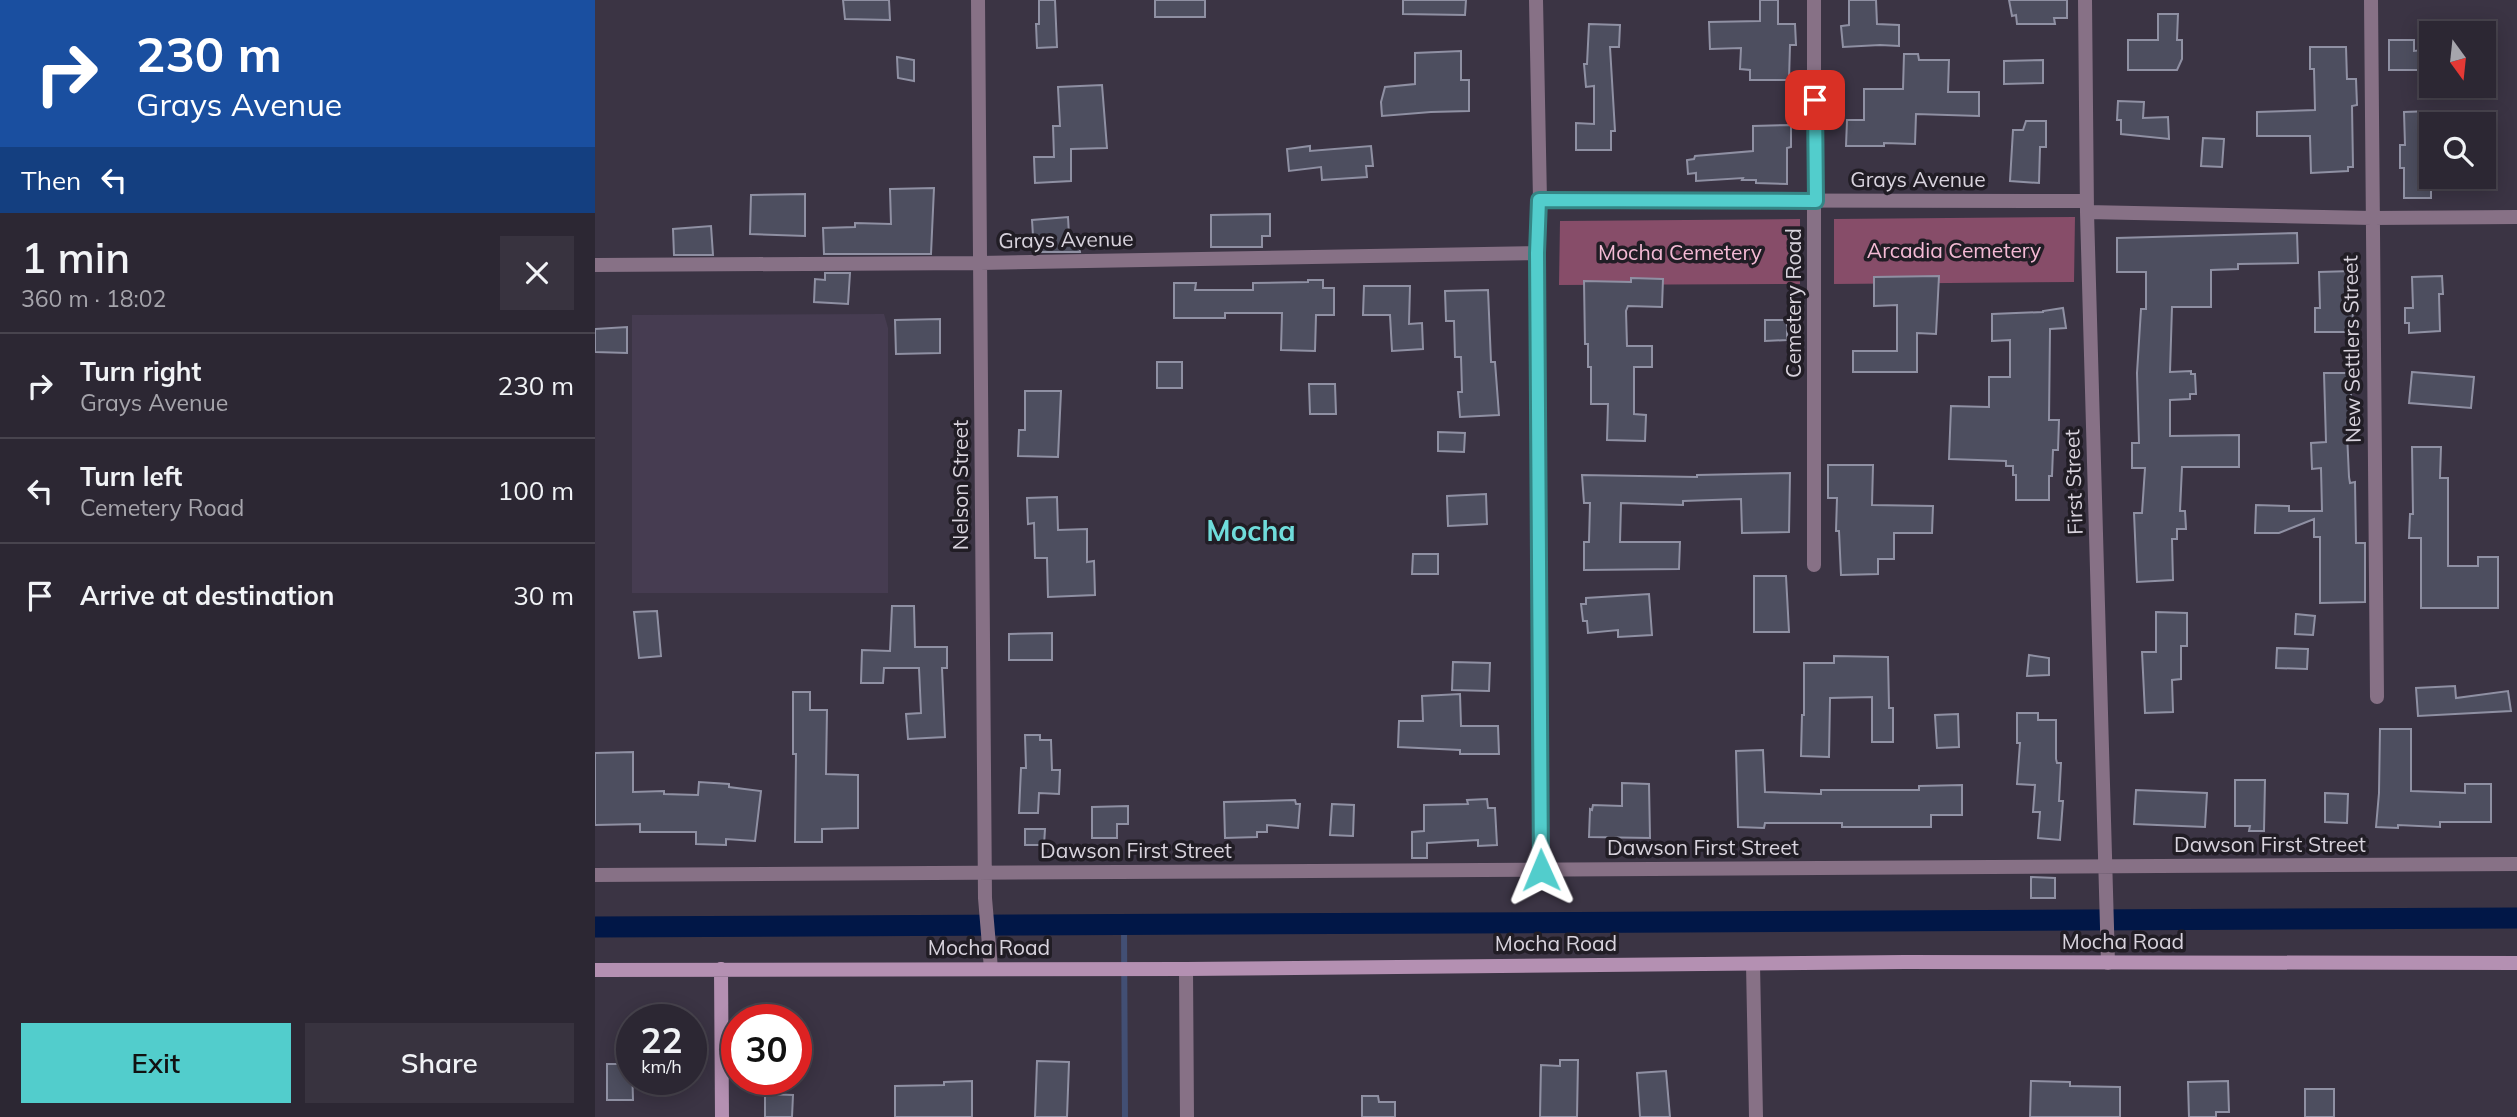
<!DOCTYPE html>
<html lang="en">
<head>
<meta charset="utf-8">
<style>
	:root { --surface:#2c2733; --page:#38333f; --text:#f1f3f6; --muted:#a6a5ac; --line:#48444e; --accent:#52cdcc }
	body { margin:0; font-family:Mulish,sans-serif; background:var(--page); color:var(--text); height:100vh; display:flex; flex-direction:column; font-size:26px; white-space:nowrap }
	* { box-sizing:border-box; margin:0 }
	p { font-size:23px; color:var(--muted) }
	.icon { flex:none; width:38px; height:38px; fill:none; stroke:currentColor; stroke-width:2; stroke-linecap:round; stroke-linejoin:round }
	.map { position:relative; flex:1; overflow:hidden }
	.panel { display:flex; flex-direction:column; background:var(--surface); width:595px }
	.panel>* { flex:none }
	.banner { background:#1a4fa0; color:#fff; overflow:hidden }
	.needle { width:46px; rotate:165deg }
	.controls { position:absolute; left:1824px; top:21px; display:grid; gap:14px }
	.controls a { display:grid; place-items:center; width:77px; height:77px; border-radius:0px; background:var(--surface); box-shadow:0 4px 18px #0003,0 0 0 2px var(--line); font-size:35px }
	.speed { position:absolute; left:21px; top:1004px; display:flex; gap:14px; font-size:35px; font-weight:700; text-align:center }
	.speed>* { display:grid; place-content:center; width:91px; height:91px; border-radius:50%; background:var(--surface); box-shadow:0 4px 18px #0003,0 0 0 2px var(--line); line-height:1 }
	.speed small { font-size:18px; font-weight:400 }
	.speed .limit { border:10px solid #d22; background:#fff; color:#111 }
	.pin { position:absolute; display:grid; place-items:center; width:60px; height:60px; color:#fff; margin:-30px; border-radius:14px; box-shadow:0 4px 10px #0006 }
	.me { position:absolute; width:77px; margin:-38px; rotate:359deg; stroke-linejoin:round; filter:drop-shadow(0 0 5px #0008) }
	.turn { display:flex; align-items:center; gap:24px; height:147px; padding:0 21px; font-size:32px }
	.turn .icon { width:91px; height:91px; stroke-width:2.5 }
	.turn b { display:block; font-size:49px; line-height:60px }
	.then { display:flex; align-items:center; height:66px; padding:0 21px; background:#0003; gap:14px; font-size:26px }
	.round { display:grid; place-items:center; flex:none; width:74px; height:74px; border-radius:0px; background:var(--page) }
	.overview { display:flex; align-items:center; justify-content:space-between; height:119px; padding:0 21px }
	h1 { font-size:42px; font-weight:600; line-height:52px }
	.action { display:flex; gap:14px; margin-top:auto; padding:14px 21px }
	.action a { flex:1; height:80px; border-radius:0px; background:var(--accent); color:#111; font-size:28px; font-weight:600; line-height:80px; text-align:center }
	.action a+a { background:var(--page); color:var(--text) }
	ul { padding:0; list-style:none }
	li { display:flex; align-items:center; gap:21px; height:105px; padding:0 21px; border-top:2px solid var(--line) }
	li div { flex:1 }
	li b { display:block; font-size:26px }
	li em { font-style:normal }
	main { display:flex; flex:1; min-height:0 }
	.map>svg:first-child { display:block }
</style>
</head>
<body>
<main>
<section class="panel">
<div class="banner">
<div class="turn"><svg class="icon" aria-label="right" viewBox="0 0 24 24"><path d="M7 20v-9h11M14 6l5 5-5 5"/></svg><div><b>230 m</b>Grays Avenue</div></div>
<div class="then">Then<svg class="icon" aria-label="left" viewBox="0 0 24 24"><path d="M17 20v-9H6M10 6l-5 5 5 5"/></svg></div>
</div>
<div class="overview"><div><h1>1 min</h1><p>360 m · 18:02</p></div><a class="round"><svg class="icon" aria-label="close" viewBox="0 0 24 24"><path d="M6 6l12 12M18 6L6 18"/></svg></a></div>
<ul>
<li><svg class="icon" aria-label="right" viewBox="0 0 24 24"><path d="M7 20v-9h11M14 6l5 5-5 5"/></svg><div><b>Turn right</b><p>Grays Avenue</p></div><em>230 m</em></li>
<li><svg class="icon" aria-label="left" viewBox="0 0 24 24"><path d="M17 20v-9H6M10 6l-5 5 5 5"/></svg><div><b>Turn left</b><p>Cemetery Road</p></div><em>100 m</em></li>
<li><svg class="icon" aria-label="arrive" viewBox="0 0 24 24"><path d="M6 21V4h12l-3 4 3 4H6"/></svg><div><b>Arrive at destination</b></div><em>30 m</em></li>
</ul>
<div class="action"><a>Exit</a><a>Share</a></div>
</section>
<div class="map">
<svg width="1922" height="1117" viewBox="0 0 1922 1117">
	<rect width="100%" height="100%" fill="#3b3444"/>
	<path fill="#463c51" d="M289,314L293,328V593H37V315Z"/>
	<path fill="#874d69" d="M1480,217L1479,282L1239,284V219Z
		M1205,219V284L964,285L965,221Z"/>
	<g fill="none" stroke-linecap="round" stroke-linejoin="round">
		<path stroke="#424f74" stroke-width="6" d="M529,925L530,1117"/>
		<path stroke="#011747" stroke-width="21" d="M0,927L1922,918"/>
	</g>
	<path fill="#4d4e5f" stroke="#8f90a3" stroke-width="2" d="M248,0H294L295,20L250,19Z
		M444,0H460L462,47L442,48L441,24H444Z
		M560,0H610V17H560Z
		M808,0H871L870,15L808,14Z
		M1165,0H1183V24H1200L1201,45H1195L1194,80H1155V70L1145,69L1146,48L1115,49L1114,22L1165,21Z
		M1254,0H1281L1282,24L1304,25V46L1285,45L1248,47L1246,26L1254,25Z
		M1414,0H1472V18H1459L1460,24H1422L1421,15L1417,16Z
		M1563,14H1583L1582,40H1587V59L1582,70H1533V40H1563Z
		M994,24L1025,25L1024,47H1015L1020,131H1016V150H981V123L999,124V86L991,87L989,64H992Z
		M1794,40H1819V51L1836,49V70H1794Z
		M1715,47H1751L1752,79H1761L1762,105L1757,106L1758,167H1753V171L1716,173L1715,136H1662V112L1720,110L1719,69H1715Z
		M866,51V80H874V111L836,112L787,116L786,102L790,87L820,84V53Z
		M1309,54H1323L1324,60H1354L1353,92H1384V116L1321,114L1320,144L1289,143V146H1251L1252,120H1269V89H1308Z
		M302,57L319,60V81L303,78Z
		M1448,60V83L1409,84V61Z
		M507,85L512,148L476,149V181L440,183L439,157H459L458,126H465L463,87Z
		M1523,101L1549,102L1548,118L1573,117L1574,139L1526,134V120H1522Z
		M1836,111V198H1809V168H1805V145H1810L1809,112Z
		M1431,121H1451V147H1445L1444,183L1415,181L1418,130H1428Z
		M1196,125V147L1192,148V184L1161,183V180H1147L1148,178L1101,181V173L1093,174L1092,160L1099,159L1100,156L1158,151V126Z
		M1608,138L1629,139L1627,167L1606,166Z
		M715,146V151L776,146L778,166H771L772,177L727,180L726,167L694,171L692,149Z
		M339,188L336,254H229L228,228L260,227V223L296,224L295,189Z
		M210,194V236L155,234L156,195Z
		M675,214V236H667V247H616V215Z
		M473,217L474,235H483L485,252H439L437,220Z
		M116,226L118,255H79L78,229Z
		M1702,233L1703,263L1643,264V269L1616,270V307H1577L1575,372L1596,371V374H1600L1601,394H1595V399L1575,400V436L1644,435V467H1587L1585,511H1590L1591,529H1582V539H1577L1578,580L1542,582L1539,513H1547L1550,468H1537V443H1544L1542,373L1546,309H1551V272H1522V238Z
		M1757,271L1758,332H1720V308H1725L1724,272Z
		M230,273H255L253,304L219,302L220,279L230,280Z
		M1344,276L1341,334L1322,333V372H1258V351H1302V305L1279,306V277Z
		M1847,276L1848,294H1844L1845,331L1814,333V323H1810V308H1818L1817,277Z
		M1036,278L1068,279L1067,307L1033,306L1031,311L1032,346H1057V367H1039V414L1051,415L1050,441L1012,440L1013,404H996V367H993V344H990L989,281L1036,282Z
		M713,280H728V288H739V315H721L720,351L686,350L687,313H630V318H579V283H601L600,290H658V283L713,282Z
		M769,286H815L814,324L827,323L828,349L797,351L795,315H768Z
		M893,290L896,362H900L904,415L865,417L863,392H867L866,357H860L859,321H851L850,291Z
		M1468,308L1471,328L1455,329L1454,420H1464L1463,450H1458L1457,476H1454V500H1421V475H1418V466H1411V461L1354,459L1356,406L1394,407V377H1415V340L1397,341V314L1448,312V311Z
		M345,319V353L301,354L300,320Z
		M1170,320H1192V340L1170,341Z
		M32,327V353L0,352V329Z
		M562,362H587V388H562Z
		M1817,372L1879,377L1876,408L1814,403Z
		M1729,373H1756V433H1752L1754,477L1755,483L1760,482L1761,543H1770V602L1725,603V537H1719V519L1684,533H1660L1661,505L1694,506V511H1727L1726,468L1717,469L1716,443L1731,442Z
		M714,384H740L741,414H715Z
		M430,391H466L463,457L423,456L424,430H430Z
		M843,432L870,433L869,452L843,451Z
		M1817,447H1846L1845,478H1853V566H1883V557H1903V608H1826V538H1814L1815,514H1818Z
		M1233,465H1278L1277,505L1338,506L1337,533H1299V559H1283V574L1246,575L1244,531H1241L1242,498H1233Z
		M1195,473L1194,532L1147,533L1146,499L1088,501V505L1026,503L1025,542H1085L1084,569L989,570V542H994L995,503H989L987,475L1102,477V475Z
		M891,494L892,524L853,526L852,496Z
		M462,497L463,530L492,529V562L499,561L500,595L453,597L452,558H440L439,523L433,524L432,498Z
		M818,554H843V574H817Z
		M1159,576H1191L1194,632H1159Z
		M1054,594L1057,635L1023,637V630L993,633L992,621H988L986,604H991V598Z
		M297,606H319L320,647H352V668H347L350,737L313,739L311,714L326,713L324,668H289L288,683H266L267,650L295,651Z
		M62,611L66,656L44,658L39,612Z
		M1561,612L1592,613V646H1586V679L1577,680L1578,712L1550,713L1547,652H1561Z
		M1701,614L1720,616L1718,635L1700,634Z
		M457,633V660H414V634Z
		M1682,648L1713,649L1712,669L1681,668Z
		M1434,655L1454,658V675L1432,676Z
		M1239,656L1293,657L1294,708H1298V742H1277V697L1235,698L1234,757L1206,756L1207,715H1209V663H1239Z
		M858,662L895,663L894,691L857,690Z
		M1860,686L1861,698L1913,691L1916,711L1823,716L1821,688Z
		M198,692H215V710H232L231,774L263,775V828L227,829V842H200L201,754H198Z
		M865,694L866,726H903L904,754H865V750L803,747L804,721H828L827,696Z
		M1422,713H1443V720H1461V759L1462,763H1466L1464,801H1468L1465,840L1443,838L1445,812H1438L1440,785L1422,784L1425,743H1422Z
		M1363,714L1364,747L1342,748L1340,715Z
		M1785,729H1816V791L1870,793V784H1896V822H1845V827L1803,825V828L1781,827L1784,793Z
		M430,735H445V740H456L457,770H465L464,794L444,793L443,813H424L426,768H431Z
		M1168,750L1170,792L1226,794V790H1324V786L1367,785V815H1336V827H1247V823H1170L1169,828L1143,827L1141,751Z
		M38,752V792L69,791V794L103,795L104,782L134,784V787L166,791L160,841L131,839V845L101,844V832H45V824L0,825V753Z
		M1640,780H1670L1669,831H1654L1655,826H1640Z
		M1027,783L1054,784L1055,838L994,837L995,809L997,810L998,805L1027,806Z
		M1541,790L1612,793L1610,827L1539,824Z
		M1730,793L1753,794L1752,823L1730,822Z
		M892,799L893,808H900L902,845L883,846V840L832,843V858H817V832L829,831V805L873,804L872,800Z
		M700,800L701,804H705L703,828L672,825V832H662V837L630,838L629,802Z
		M737,804L759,805L758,836L735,835Z
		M533,806V824H522V838H497V807Z
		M430,829H450L449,845H430Z
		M1436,877L1460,878V898H1436Z
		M965,1060H983L982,1117H945L946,1065L965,1066Z
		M442,1061L474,1062L472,1117H440Z
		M12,1064H37L38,1100H12Z
		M1071,1071L1075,1117H1045L1042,1073Z
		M377,1081V1117H300V1086L349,1085V1082Z
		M1436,1081L1475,1082V1086L1525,1087V1117H1435Z
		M1633,1081L1634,1112H1621V1117H1594L1593,1082Z
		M1710,1089H1739V1117H1710Z
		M170,1094L198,1095L197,1117H170Z
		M767,1096H783L784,1102H800V1117H767Z"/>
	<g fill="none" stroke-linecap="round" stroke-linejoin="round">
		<path stroke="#877186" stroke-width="14" d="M383,0L390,898L396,969
			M941,0L945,200L942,253L946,870
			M1490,0L1492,212L1513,963
			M1776,0L1782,697
			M945,200L1492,201
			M1492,212L1777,218L1922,217
			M0,265L385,263L942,253
			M1219,565V0
			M0,875L1922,864
			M1158,964L1161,1117
			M591,969L592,1117"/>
		<path stroke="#b490b2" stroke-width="14" d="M126,969L127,1117
			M0,970L591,969L1310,962L1922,963"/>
	</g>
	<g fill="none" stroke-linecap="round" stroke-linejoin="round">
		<defs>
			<path id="route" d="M946,870L942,253L944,200L1221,201L1220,100"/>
		</defs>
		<use href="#route" stroke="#358585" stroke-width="18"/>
		<use href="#route" stroke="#52cdcc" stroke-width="12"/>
	</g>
	<g text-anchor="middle" stroke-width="7" stroke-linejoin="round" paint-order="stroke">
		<g font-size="21" fill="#d8d3dd" stroke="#211d25">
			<text x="1323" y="187">Grays Avenue</text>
			<text transform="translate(471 240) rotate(-1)" y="7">Grays Avenue</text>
			<text transform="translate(1199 303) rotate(-90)" y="7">Cemetery Road</text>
			<text transform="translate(1757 349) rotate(-91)" y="7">New Settlers Street</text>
			<text transform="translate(1479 482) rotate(-92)" y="7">First Street</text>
			<text transform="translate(366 485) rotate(-90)" y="7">Nelson Street</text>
			<text x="1675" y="852">Dawson First Street</text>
			<text x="1108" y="855">Dawson First Street</text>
			<text x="541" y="858">Dawson First Street</text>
			<text x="1528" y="949">Mocha Road</text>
			<text x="961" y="951">Mocha Road</text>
			<text x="394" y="955">Mocha Road</text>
		</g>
		<g font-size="21" fill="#f4bad5" stroke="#211d25">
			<text x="1359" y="258">Arcadia Cemetery</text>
			<text x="1085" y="260">Mocha Cemetery</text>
		</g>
		<g font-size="28" font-weight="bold" fill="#6fdcdb" stroke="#211d25">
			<text x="656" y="541">Mocha</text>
		</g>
	</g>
</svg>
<div class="controls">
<a><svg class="needle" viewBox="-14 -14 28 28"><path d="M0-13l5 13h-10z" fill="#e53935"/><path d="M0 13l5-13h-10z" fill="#a6a5ac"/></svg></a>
<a><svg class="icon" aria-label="search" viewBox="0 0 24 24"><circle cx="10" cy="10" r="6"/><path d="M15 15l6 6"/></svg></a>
</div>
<div class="speed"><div>22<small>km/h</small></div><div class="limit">30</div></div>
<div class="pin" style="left:1220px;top:100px;background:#d93025"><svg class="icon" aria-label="arrive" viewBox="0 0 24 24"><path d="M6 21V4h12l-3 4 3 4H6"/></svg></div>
<svg class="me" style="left:946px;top:870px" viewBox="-20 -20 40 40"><path d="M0-17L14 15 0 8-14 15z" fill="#52cdcc" stroke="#fff" stroke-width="4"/></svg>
</div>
</main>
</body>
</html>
